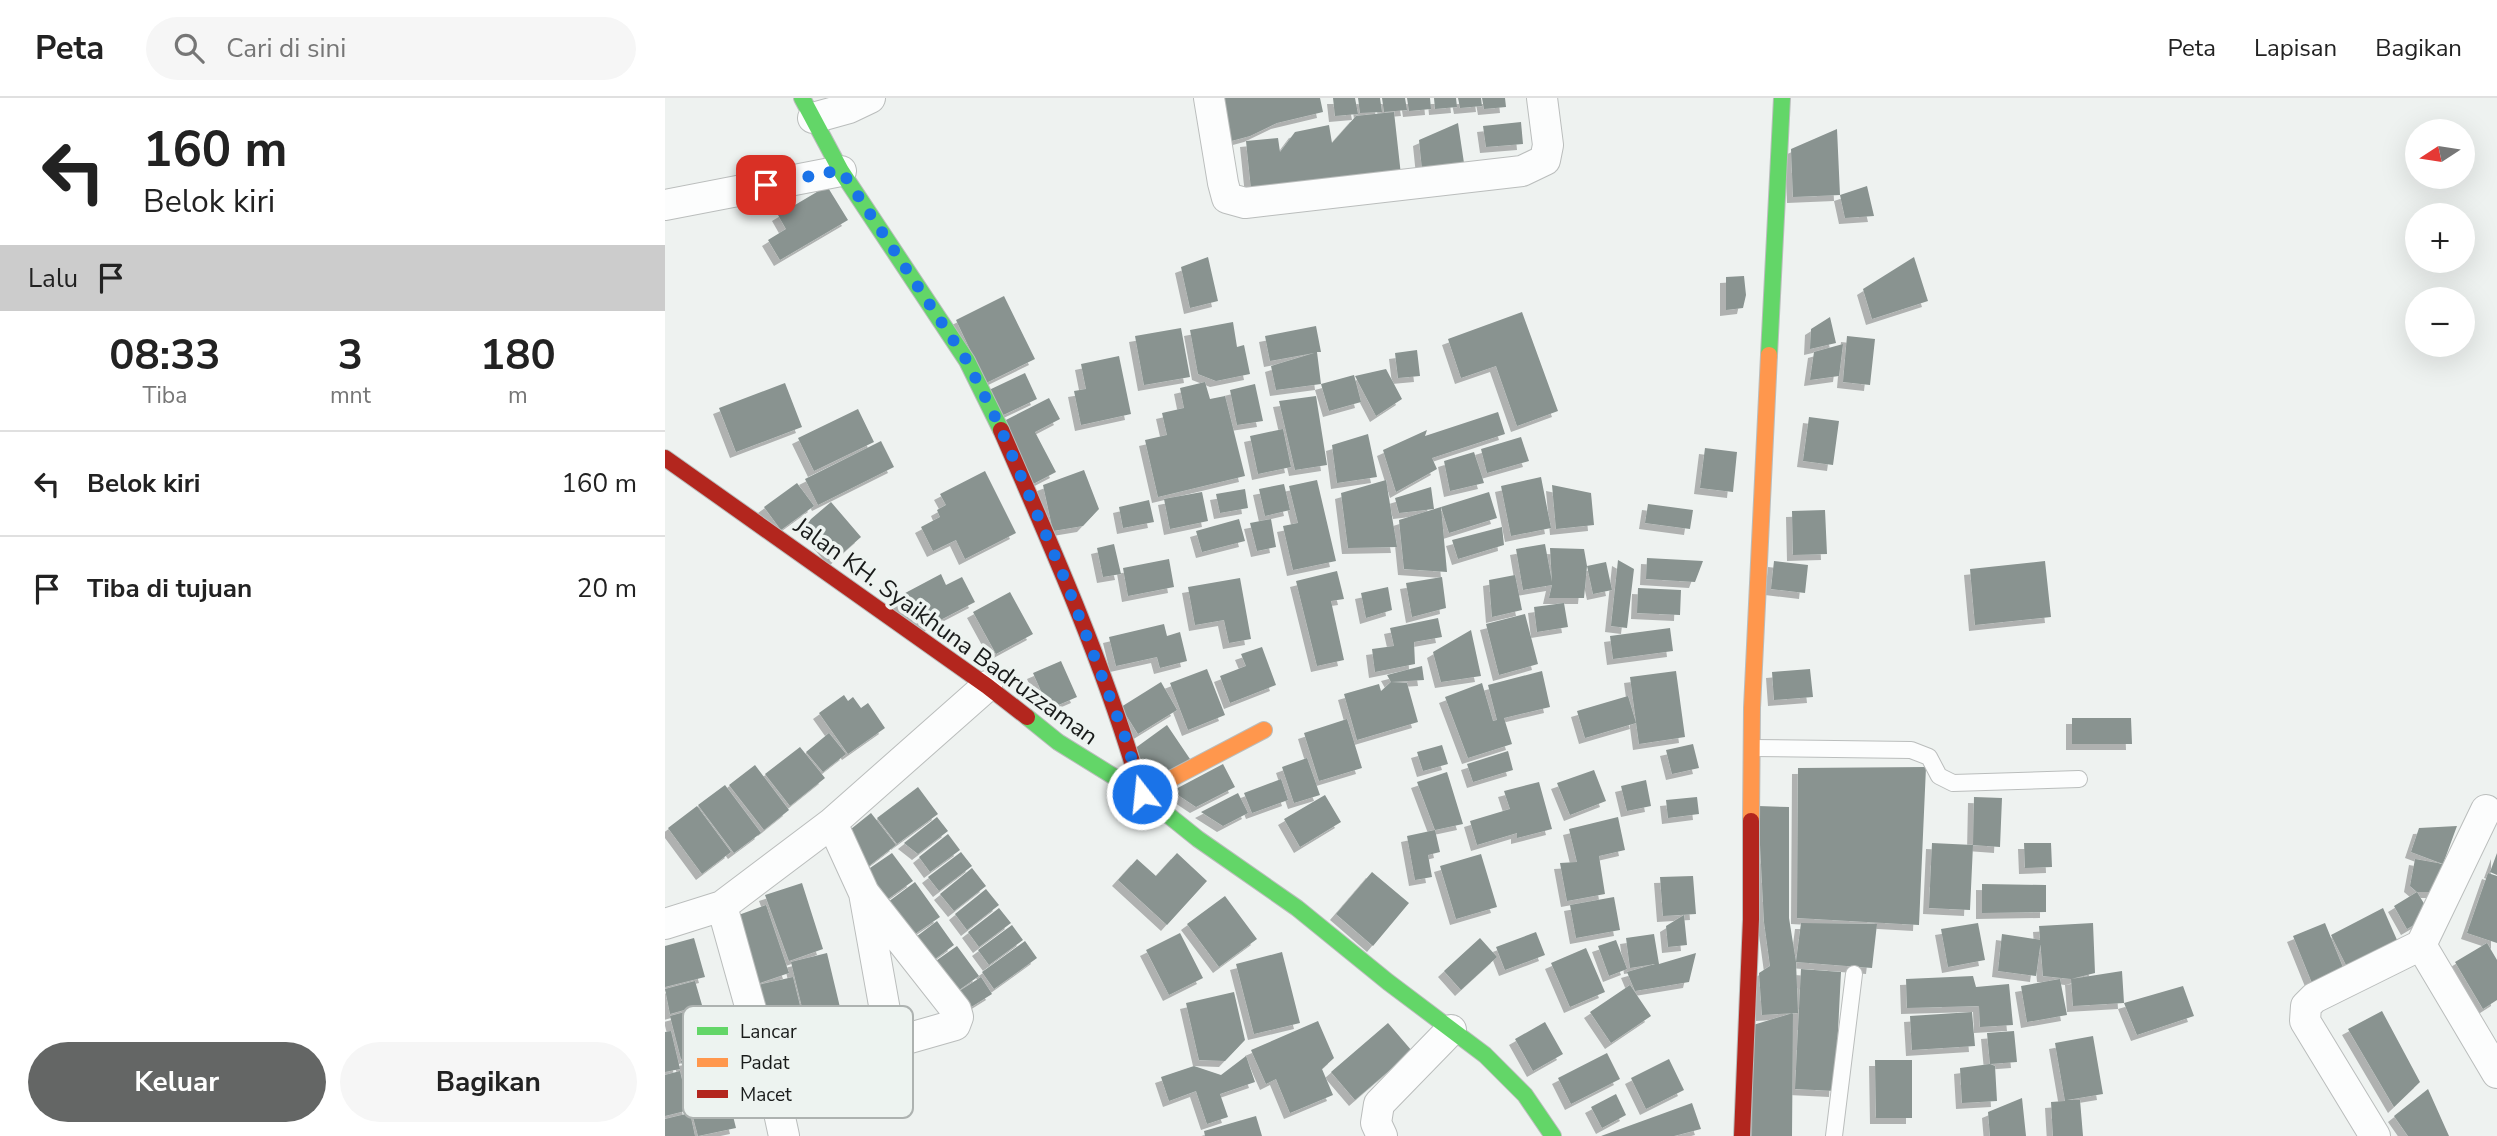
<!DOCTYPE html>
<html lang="id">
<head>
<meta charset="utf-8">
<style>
	:root { --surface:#fff; --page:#f6f6f6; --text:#222; --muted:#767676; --line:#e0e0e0; --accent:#646665 }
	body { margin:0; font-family:"Nunito Sans",sans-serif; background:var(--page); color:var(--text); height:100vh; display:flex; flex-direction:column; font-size:26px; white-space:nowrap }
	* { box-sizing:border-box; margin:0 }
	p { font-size:23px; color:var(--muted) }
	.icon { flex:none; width:38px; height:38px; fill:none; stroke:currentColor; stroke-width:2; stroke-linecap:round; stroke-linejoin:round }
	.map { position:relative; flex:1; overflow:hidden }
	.side { display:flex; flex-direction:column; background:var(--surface); width:665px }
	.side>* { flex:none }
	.guide { background:#fff; color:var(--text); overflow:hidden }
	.needle { width:46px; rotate:258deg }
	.fabs { position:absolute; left:1740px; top:21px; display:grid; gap:14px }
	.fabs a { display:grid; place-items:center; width:70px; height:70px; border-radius:50%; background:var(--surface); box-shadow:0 7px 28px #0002; font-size:35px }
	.pin { position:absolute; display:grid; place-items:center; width:60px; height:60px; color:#fff; margin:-30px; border-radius:14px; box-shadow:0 4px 10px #0006 }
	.me { position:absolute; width:77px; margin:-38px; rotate:344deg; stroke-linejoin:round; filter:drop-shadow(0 0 5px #0008) }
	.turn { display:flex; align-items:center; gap:24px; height:147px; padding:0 28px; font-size:32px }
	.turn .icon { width:91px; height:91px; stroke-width:2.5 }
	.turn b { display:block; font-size:49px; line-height:60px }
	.then { display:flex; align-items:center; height:66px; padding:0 28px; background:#0003; gap:14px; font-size:26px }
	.eta { display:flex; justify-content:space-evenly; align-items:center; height:119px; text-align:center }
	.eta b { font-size:42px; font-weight:700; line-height:49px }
	.action { display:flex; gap:14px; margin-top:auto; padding:14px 28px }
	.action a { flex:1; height:80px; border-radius:42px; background:var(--accent); color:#fff; font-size:28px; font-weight:700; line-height:80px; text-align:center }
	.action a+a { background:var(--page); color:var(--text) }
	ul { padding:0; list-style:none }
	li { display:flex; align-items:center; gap:21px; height:105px; padding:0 28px; border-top:2px solid var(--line) }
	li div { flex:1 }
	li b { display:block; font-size:26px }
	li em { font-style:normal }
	header { display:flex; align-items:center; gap:42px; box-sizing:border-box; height:98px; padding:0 35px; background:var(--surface); border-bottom:2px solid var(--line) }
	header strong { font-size:33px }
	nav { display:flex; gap:38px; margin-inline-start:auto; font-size:24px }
	.search { width:490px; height:63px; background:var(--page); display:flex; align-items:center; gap:18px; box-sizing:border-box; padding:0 24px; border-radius:38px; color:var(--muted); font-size:26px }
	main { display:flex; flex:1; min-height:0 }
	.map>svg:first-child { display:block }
</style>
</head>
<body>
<header>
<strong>Peta</strong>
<div class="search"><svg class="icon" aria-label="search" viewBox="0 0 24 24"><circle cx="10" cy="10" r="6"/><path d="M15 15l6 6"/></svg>Cari di sini</div>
<nav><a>Peta</a><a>Lapisan</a><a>Bagikan</a></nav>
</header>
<main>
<section class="side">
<div class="guide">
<div class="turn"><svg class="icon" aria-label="left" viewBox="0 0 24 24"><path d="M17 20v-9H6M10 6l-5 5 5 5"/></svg><div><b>160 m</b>Belok kiri</div></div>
<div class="then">Lalu<svg class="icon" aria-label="arrive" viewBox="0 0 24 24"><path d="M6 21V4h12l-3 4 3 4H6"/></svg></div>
</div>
<div class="eta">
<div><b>08:33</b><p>Tiba</p></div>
<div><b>3</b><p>mnt</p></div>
<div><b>180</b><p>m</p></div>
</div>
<ul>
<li><svg class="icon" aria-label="left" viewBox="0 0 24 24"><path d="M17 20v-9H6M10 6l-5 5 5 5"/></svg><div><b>Belok kiri</b></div><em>160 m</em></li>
<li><svg class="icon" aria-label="arrive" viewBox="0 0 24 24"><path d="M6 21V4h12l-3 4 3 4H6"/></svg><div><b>Tiba di tujuan</b></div><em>20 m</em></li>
</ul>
<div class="action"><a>Keluar</a><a>Bagikan</a></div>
</section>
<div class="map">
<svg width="1832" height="1038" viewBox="0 0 1832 1038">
	<defs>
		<filter id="shadow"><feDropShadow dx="-6" dy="6" stdDeviation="0" flood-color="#0004"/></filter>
	</defs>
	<rect width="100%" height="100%" fill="#eef2f0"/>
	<path fill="#899390" filter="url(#shadow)" d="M553,0H655L658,14L612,25L585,38L559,45Z
		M668,0H690L693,16L670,18Z
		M693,0H715L717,14L695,15Z
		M717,0H740L742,12L719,14Z
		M742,0H765L766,11L744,13Z
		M769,0H791L792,9L770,11Z
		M793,0H816L817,8L795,10Z
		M817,0H840L841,9L819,11Z
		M729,14L736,77L586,91L581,43L613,40L615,54L630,34L664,27L667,45L691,18Z
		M856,24L858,46L821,49L818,28Z
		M793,25L799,65L757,71L754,42Z
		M1172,31L1175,97L1128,99L1126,51Z
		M162,88L183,122L115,162L103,142L121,131L113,117Z
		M1202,88L1209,118L1180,120L1175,97Z
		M543,159L553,203L525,210L516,169Z
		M1249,159L1263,203L1207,221L1198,191Z
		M1079,178L1081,197L1078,210L1061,212V179Z
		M339,198L370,261L321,285L291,222Z
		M857,214L893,313L852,328L831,268L796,280L783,241Z
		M1165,219L1171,245L1145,251L1146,231Z
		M568,224L572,249L579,247L585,276L551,283L533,276L525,232Z
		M651,228L656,254H652L656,286L611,292L606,268L649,255L605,263L600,238Z
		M516,230L525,279L479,287L470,238Z
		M1182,238L1210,241L1205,287L1178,284Z
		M1178,246L1174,278L1145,282L1149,254Z
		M752,252L755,278L733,280L730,255Z
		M454,258L466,316L416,327L409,293L421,291L416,266Z
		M721,271L737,301L711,318L690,278Z
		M360,275L372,301L336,318L324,292Z
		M689,277L696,304L664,313L656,286Z
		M540,284L545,301L560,298L580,378L493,399L480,342L502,337L497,315L519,310L515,290Z
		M120,285L137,329L71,354L54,310Z
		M590,286L598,323L572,327L565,292Z
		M651,298L662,367L630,372L614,303Z
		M384,300L395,321L370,334L391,374L368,386L337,324Z
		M193,311L209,344L149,373L133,340Z
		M833,314L840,336L767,360L772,371L731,394L718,352L762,332L760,338Z
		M1144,319L1174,323L1168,367L1138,363Z
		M618,331L626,369L593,376L585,338Z
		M703,336L712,379L672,385L667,347Z
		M856,339L864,363L822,375L816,351Z
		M216,343L229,369L153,407L140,381Z
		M1040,350L1072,354L1068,394L1035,390Z
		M809,354L819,385L785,393L779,363Z
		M419,372L434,411L418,428L388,433L378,387Z
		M320,373L351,435L300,461L291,442L268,453L256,429L275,419L272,412L281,407L275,396Z
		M876,379L886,430L846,438L836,388Z
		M652,382L671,463L628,472L618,428L633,425L624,388Z
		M721,382L732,449L683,450L676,395Z
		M132,385L149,408L116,432L99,409Z
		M619,386L625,412L600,418L594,391Z
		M887,387L926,395L929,427L891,431Z
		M766,389L769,411L734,415L730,400Z
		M580,391L583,410L555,415L551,396Z
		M537,394L543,423L505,431L499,401Z
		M824,394L832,420L784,435L776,409Z
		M484,402L489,424L458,430L454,409Z
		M166,404L196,439L170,462L139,427Z
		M983,406L1028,412L1025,431L980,425Z
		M776,409L782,474L739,471L734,422Z
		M1160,412L1162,456L1128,457L1127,413Z
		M574,421L580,443L537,454L531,433Z
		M606,421L611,449L592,453L585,425Z
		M837,429L839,447L793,461L787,442Z
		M449,446L456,476L438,479L432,450Z
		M880,446L887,484L885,450L919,451L922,468L919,500H884L887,487L858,492L851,451Z
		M982,460L1038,463L1030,484L981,481Z
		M504,461L509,489L463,498L458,470Z
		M953,462L969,471L962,530L946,528Z
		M1109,463L1143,467L1140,495L1106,491Z
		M1380,463L1386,519L1310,527L1305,471Z
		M941,464L947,492L928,496L922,468Z
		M672,473L679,501L666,503L679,562L652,568L631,483Z
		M276,476L281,487L297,479L310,504L260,530L227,502Z
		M850,477L857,512L827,519L824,482Z
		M777,479L781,510L747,519L741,485Z
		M575,480L586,541L564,545L559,522L530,527L523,489Z
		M723,489L727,512L701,520L696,495Z
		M973,490L1016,492L1015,517L972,515Z
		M345,494L368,536L331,556L308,514Z
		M899,505L903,529L872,534L869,509Z
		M860,516L873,566L834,577L821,526Z
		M773,520L777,539L749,544L750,566L710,574L707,551L729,548L725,530Z
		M499,526L502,538L515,534L522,563L495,570L492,559L451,568L444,539Z
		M1005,530L1008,553L948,561L945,538Z
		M806,532L816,578L776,584L768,554Z
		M597,549L611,587L565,605L555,578L581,568L576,556Z
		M396,563L412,599L384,611L368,575Z
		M757,568L759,582L726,584L722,577Z
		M542,571L560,617L523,632L505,585Z
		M1145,571L1148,599L1109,602L1107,574Z
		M877,573L885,609L839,620L847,646L803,660L780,599L817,585L828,623L832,622L823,587Z
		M1011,573L1020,639L974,646L965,579Z
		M496,584L512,612L473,636L456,609Z
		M726,584L742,585L753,624L692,642L679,596L714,586L716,593Z
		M179,597L183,603L188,599L196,610L203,605L220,630L183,656L154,615Z
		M963,598L971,625L920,640L912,613Z
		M1407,620H1466L1467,646H1407Z
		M682,621L697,670L654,683L639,635Z
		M502,627L525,661L492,684L469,651Z
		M164,635L181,656L158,674L141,654Z
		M1028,646L1034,670L1007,676L1001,652Z
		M777,647L783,666L758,673L752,654Z
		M135,649L160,680L125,708L100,676Z
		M843,653L848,672L808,684L802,666Z
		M642,660L655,697L629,705L617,669Z
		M558,666L570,689L531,709L507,693Z
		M90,667L124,712L99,732L64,687Z
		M1261,669L1254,827L1132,820L1133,670Z
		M929,672L941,703L905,717L892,685Z
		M782,674L798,726L770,732L752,684Z
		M616,681L623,702L587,715L579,695Z
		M981,682L986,708L962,713L956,688Z
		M874,684L887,731L852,740V735L812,747L805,723L845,711L839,693Z
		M60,687L96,735L69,755L33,707Z
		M253,689L273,716L232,746L212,720Z
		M573,695L583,715L558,728L536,714Z
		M660,697L676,724L635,749L619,721Z
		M1032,699L1034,716L1003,720L1001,702Z
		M1309,699L1337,700L1335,749L1308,747Z
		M32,708L66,754L37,776L3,730Z
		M1093,708L1124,709V820L1131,864L1133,915L1097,917L1094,875L1105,868L1099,824Z
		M206,715L231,747L200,771L176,739Z
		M272,719L283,733L253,756L239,745Z
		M953,719L960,752L934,758L940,796L902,803L895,765L912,764L904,731Z
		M1792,728L1778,766L1746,754L1754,730Z
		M770,732L775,754L763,757L767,779L750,782L742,738Z
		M283,736L295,752L265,774L254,759Z
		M1267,745L1308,747L1305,812L1264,810Z
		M1359,745H1386L1387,769L1360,770Z
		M296,754L307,768L274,793L263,779Z
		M227,755L248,783L223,801L202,772Z
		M512,755L542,783L502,827L453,782L472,761L491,778Z
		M1832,755V777L1825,774Z
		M816,756L832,809L791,821L775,768Z
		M1750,761L1778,766L1773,794H1752L1745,788Z
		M307,770L321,788L289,813L275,796Z
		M707,774L744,805L708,848L671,816Z
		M1823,775L1832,778V845L1802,835Z
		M1028,778L1031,816L998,818L995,779Z
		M250,784L275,819L250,836L223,804Z
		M137,785L158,851L124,863L100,797Z
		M1317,786L1381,787V814L1317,815Z
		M321,791L334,807L302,832L290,816Z
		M1752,794L1766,817L1742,831L1729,808Z
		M560,798L592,841L554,869L522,826Z
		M949,799L955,832L911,840L905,807Z
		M101,807L124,875L92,886L68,819Z
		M334,810L346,825L314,849L303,834Z
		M1718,810L1732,842L1681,867L1666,837Z
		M1019,817L1022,847L1003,849L1001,828Z
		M272,823L289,847L266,864L243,845Z
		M1136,825L1212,826L1207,870L1131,864Z
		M1313,825L1320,862L1283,869L1276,831Z
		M1428,825L1430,875L1406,881L1378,878L1374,828Z
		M1660,825L1679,872L1647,885L1628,838Z
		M347,827L358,842L324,867L313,852Z
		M871,834L880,857L840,872L831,849Z
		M515,835L538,880L504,897L481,852Z
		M989,836L994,866L1031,855L1024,884L970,893L962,874L990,866L965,870L961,840Z
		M1337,836L1376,842L1371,878L1333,873Z
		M29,840L40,879L0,889V848Z
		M815,840L832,859L796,892L779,873Z
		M951,842L962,871L944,878L933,848Z
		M360,843L372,860L329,891L317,874Z
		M1822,845L1832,862V902L1818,911L1790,864Z
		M292,848L314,878L287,897L265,867Z
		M921,850L940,894L905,909L886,865Z
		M617,854L635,925L589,936L571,866Z
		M162,855L179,926L143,934L126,864Z
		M1136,871L1176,874L1170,993L1130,991Z
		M1457,873L1459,905L1408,908L1406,881Z
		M1308,878L1311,889L1344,886L1348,927L1315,929L1314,908L1242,910L1241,881Z
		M128,879L141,932L107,941L93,887Z
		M316,879L327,896L295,916L285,899Z
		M1395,881L1402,917L1362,924L1356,888Z
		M30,883L37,907L5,916L0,891Z
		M965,887L986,918L946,945L925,914Z
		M1518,888L1529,918L1472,937L1459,905Z
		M569,894L580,942L560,963L534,962L521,905Z
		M38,909L50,952L16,961L5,918Z
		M1717,913L1755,984L1729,1009L1683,931Z
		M1307,914L1310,948L1247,952L1245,918Z
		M1128,915L1127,1038H1087L1088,927Z
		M653,923L669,960L657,971L668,997L625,1015L611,981L601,986L586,952Z
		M880,924L898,956L868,973L850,941Z
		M723,925L747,953L690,1002L666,974Z
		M6,933L15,971L0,974V934Z
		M1349,933L1352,964L1325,966L1322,935Z
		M1428,938L1438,996L1402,1002H1415L1418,1038H1388L1386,1004L1400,1003L1390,945Z
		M48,955L58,993L26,1001L16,963Z
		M942,955L955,981L906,1006L893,980Z
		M581,958L590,984L555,996L563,1019L542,1026L531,993L504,1003L496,979L529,968L556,977Z
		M1004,961L1019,992L981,1011L966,980Z
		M1210,962H1247V1020H1211Z
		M1325,966L1330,968L1332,1003L1297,1005L1295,970Z
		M15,973L24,1012L0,1018V977Z
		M1763,991L1784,1038H1743L1729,1018Z
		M62,994L71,1030L33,1038L24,1004Z
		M951,996L961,1017L937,1030L926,1009Z
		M1357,1000L1361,1038H1325L1323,1014Z
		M1027,1005L1036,1031L1009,1038H936Z
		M25,1015L30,1038H0V1021Z
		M591,1018L597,1038H540L539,1033Z"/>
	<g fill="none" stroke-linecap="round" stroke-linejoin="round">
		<defs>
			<path id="lane" d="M1087,650L1246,652L1264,659L1274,678L1288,685L1414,681
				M1169,1038L1189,876"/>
			<path id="street" d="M544,0L558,85L562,100L580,105L857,73L880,62L883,47L877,0
				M148,20L184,10L205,0
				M0,107L176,73
				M167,725L199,795L291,912L293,919L290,927L234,943L227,941L224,935L199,795
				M57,808L111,1001L119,1038
				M0,826L57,808L167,725L322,588
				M1756,847L1832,975
				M717,1038L711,1025L714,1006L786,932
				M1710,1038L1640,923L1641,908L1649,900L1756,847L1821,712"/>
			<path id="fast" d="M137,0L176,73L302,263L336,332
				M1104,257L1117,0
				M362,619L393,644L477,696L533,741L632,810L723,884L820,957L860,997L888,1038"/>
			<path id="slow" d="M471,677L477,696L599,632
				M1086,723L1087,610L1104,257"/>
			<path id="jam" d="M336,332C385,445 436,559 471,677
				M0,360L322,588L362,619
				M1077,1038L1086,821V723"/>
		</defs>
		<use href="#lane" stroke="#babdbc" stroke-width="18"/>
		<use href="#street" stroke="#babdbc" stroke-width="32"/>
		<use href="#fast" stroke="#babdbc" stroke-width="18"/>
		<use href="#slow" stroke="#babdbc" stroke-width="18"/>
		<use href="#jam" stroke="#babdbc" stroke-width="18"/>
		<use href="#lane" stroke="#fcfdfd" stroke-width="16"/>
		<use href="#street" stroke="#fcfdfd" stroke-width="30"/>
		<use href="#fast" stroke="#63d668" stroke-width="16"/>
		<use href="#slow" stroke="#ff974d" stroke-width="16"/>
		<use href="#jam" stroke="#b3261e" stroke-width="16"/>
	</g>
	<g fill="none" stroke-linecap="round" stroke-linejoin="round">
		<path stroke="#1a73e8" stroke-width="12" stroke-dasharray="0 21.6" d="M101,87L176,72L302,263L335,329L401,484L460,639L477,696"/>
	</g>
	<g text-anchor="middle" stroke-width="7" stroke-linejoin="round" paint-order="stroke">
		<g font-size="24" fill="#191b1a" stroke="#edf3f0">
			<text transform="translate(281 533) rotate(36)" y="8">Jalan KH. Syaikhuna Badruzzaman</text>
		</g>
	</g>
	<rect x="18" y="908" width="230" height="112" rx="10" fill="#edf3f0" stroke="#adb2b0" stroke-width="2"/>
	<rect x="32" y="929" width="31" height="8" fill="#63d668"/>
	<rect x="32" y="960" width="31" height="9" fill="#ff974d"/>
	<rect x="32" y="992" width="31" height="8" fill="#b3261e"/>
	<g font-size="19" fill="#191b1a">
		<text x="75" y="940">Lancar</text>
		<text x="75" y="971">Padat</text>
		<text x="75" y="1003">Macet</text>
	</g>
</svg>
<div class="fabs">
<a><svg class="needle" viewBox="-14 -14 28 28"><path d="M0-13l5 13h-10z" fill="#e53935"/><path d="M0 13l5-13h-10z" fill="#767676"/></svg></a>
<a>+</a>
<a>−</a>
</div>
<div class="pin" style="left:101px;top:87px;background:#d93025"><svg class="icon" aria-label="arrive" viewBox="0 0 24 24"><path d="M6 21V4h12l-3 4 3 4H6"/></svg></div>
<svg class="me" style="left:477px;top:696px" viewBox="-20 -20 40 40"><circle r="17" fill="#1a73e8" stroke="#fff" stroke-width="3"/><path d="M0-11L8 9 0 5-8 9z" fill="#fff"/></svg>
</div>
</main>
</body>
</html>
